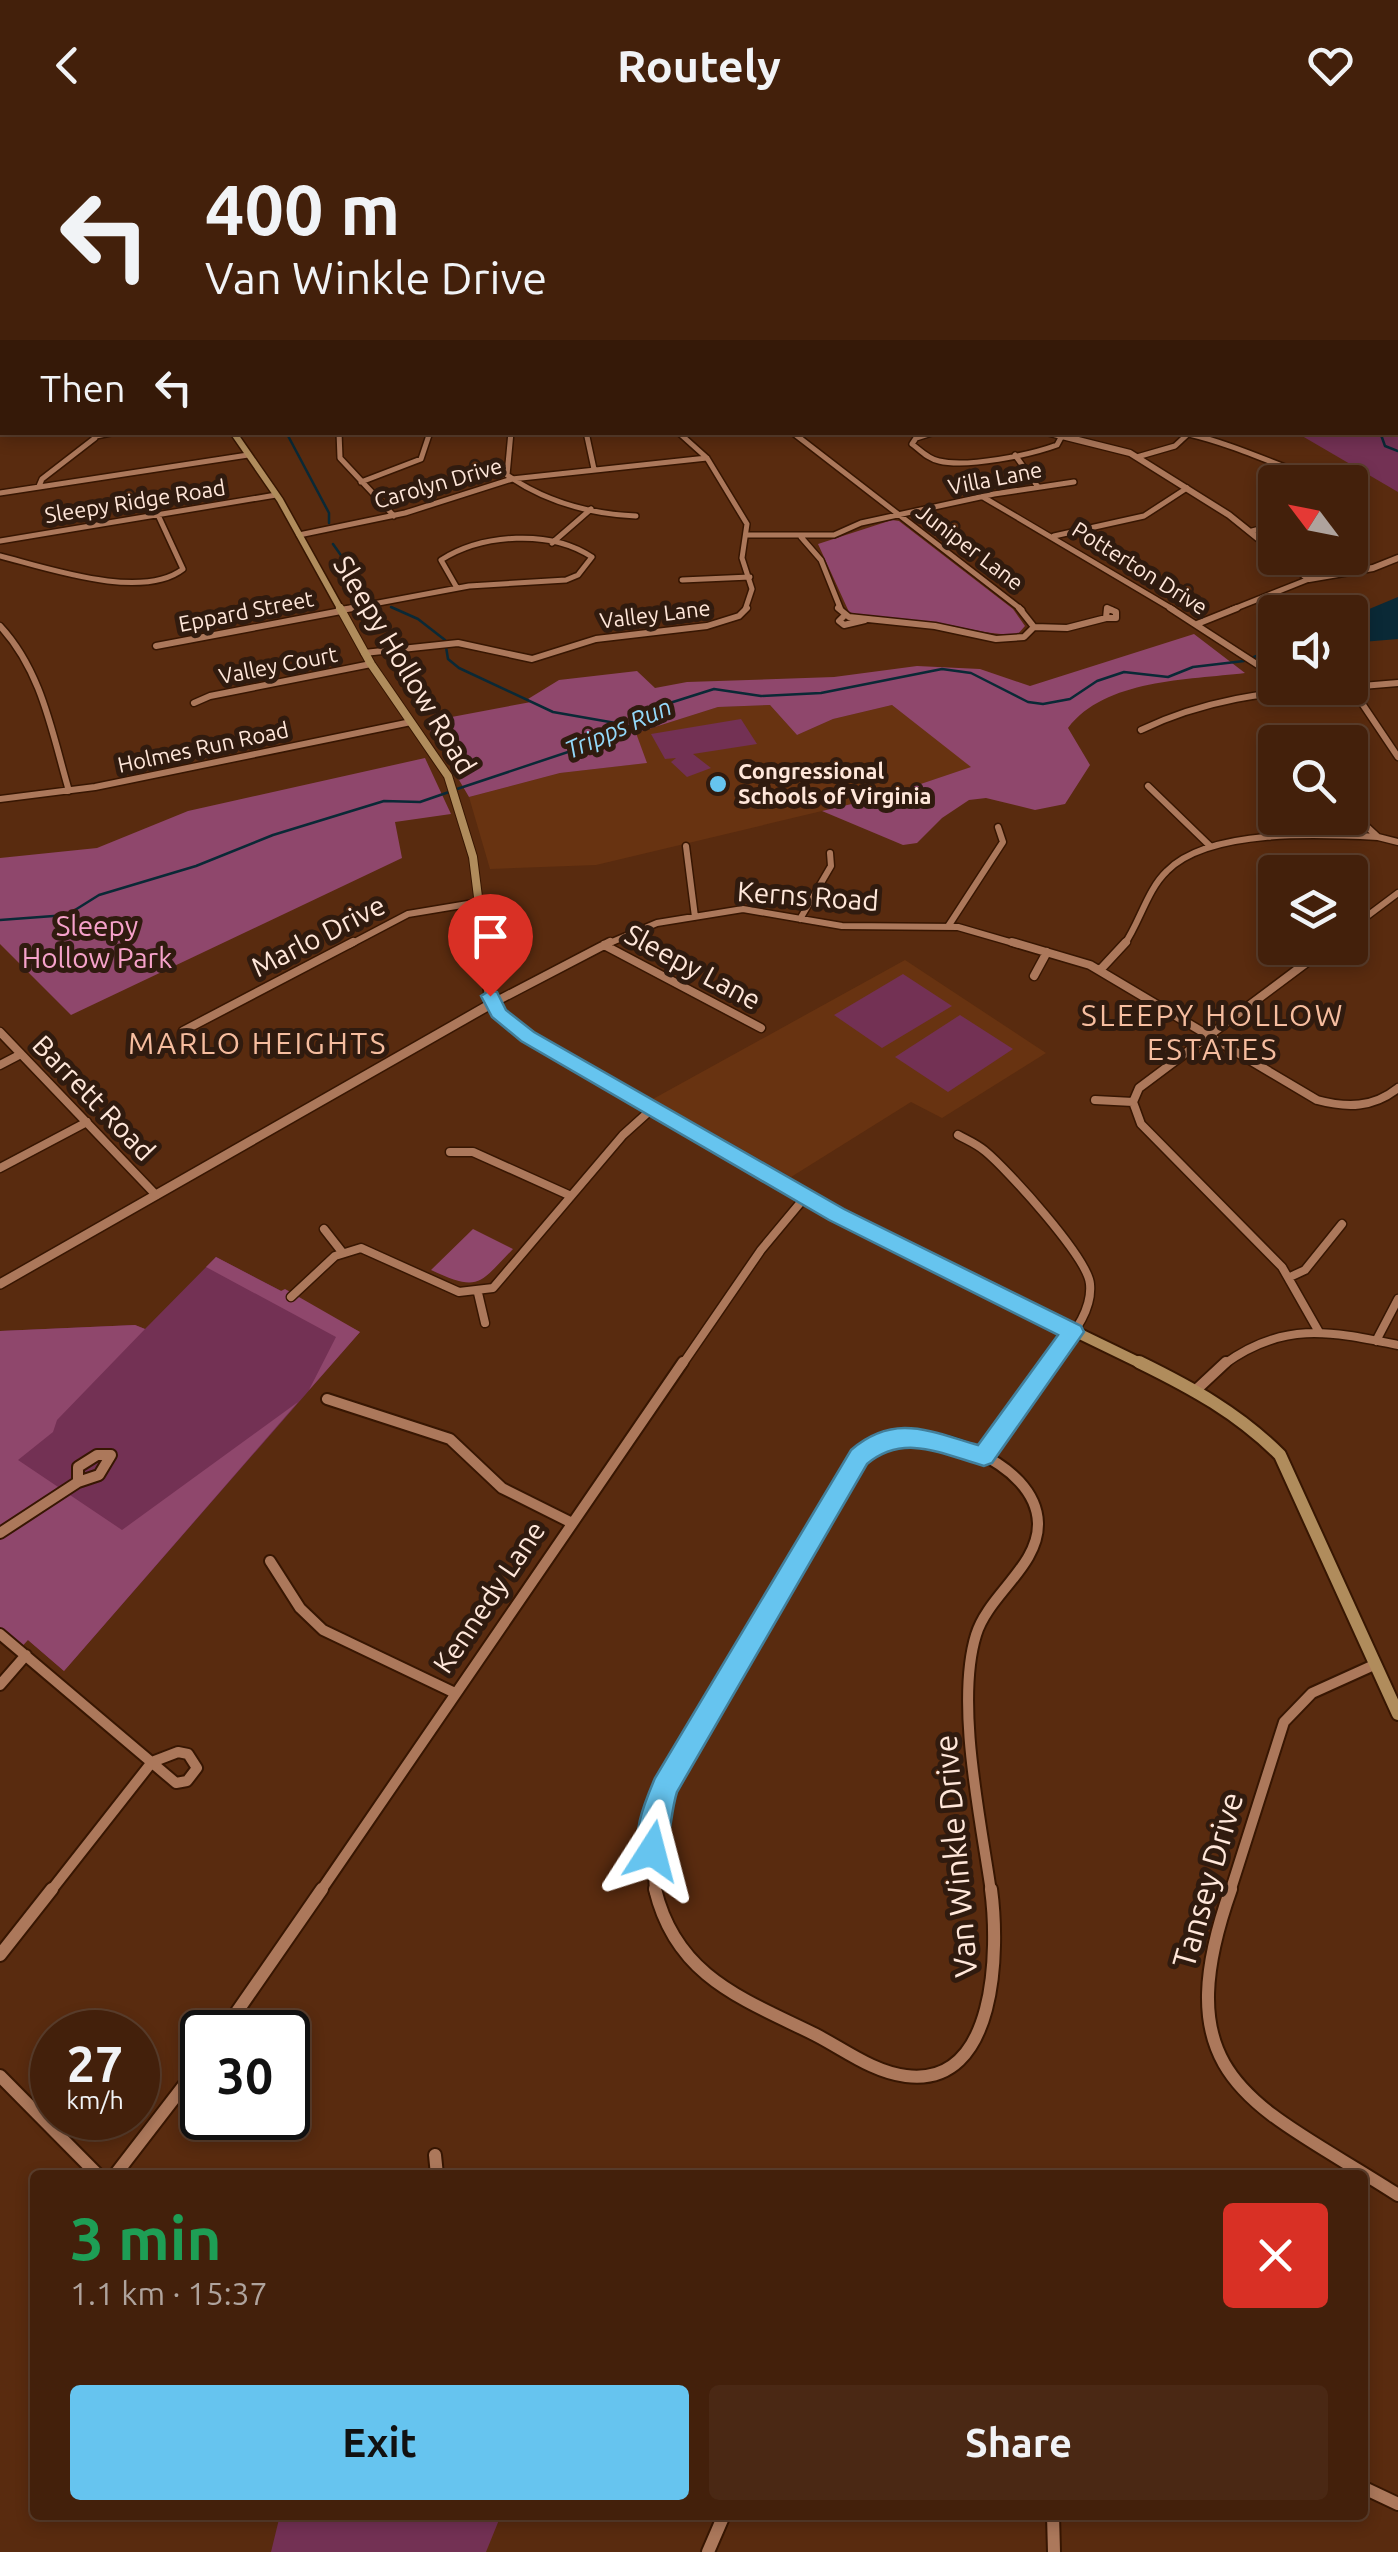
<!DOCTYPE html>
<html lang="en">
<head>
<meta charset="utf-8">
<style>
	:root { --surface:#43200b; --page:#4a2814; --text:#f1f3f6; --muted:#afa39d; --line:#5b3e2c; --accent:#66c4ef }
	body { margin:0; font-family:Ubuntu,sans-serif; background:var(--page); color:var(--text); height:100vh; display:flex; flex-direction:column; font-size:38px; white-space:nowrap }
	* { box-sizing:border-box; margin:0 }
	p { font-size:32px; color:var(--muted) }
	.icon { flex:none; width:55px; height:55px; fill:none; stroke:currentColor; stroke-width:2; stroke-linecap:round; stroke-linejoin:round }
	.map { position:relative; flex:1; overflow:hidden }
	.drawer { position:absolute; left:30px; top:2040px; width:1338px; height:350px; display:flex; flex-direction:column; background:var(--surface); border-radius:10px; box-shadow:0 5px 15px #0003,0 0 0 2px var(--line) }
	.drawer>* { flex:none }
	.top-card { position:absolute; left:0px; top:0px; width:1400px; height:305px; box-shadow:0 5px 15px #0003,0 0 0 2px var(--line); background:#43200b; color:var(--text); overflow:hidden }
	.needle { width:65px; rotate:302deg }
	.tools { position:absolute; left:1258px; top:335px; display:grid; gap:20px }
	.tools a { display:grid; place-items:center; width:110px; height:110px; border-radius:10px; background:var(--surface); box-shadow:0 5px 15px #0003,0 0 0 2px var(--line); font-size:50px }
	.speed { position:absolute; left:30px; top:1880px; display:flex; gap:20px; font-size:50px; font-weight:700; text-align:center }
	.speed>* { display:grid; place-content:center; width:130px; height:130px; border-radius:50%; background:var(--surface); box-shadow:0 5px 15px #0003,0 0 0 2px var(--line); line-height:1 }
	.speed small { font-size:25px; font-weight:400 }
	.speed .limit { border:5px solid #111; border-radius:15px; background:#fff; color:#111 }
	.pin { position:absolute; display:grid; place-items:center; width:85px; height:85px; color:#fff; margin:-102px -42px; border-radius:50% 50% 50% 0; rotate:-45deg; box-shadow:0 0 10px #0007 }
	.pin .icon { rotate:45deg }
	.me { position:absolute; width:110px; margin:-55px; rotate:9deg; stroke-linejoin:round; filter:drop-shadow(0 0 8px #0008) }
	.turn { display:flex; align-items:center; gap:35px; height:210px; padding:0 40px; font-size:45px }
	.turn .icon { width:130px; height:130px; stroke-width:2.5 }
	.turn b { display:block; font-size:70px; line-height:85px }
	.then { display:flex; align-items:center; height:95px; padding:0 40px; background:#0003; gap:20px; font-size:38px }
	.round { display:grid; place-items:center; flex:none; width:105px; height:105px; border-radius:10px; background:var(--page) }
	.head { display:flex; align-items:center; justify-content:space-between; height:170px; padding:0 40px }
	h1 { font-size:60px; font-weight:700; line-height:75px; color:#1e9e55 }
	.cta { display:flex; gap:20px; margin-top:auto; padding:20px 40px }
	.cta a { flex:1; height:115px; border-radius:10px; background:var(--accent); color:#111; font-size:40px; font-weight:700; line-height:115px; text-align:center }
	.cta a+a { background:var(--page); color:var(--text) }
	header { display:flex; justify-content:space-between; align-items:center; height:130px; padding:0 40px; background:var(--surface); font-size:45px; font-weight:700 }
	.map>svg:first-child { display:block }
</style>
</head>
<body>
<header><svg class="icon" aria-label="back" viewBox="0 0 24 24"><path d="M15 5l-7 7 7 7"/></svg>Routely<svg class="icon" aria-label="heart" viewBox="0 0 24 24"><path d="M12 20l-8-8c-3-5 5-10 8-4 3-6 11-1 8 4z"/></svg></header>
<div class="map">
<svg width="1398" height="2422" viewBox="0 0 1398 2422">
	<rect width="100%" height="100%" fill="#592b0f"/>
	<path fill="#683311" d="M770,575L797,605L833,589L892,575L972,637L885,666L596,735L490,739L469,667L560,643L646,633L636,603L718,577Z
		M905,830L1046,923L942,988L911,972L791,1047L653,969Z"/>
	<path fill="#733154" d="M1398,278V362L1297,303L1398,302Z
		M741,589L757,614L693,624L711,638L687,647L671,632L676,628L665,629L651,604Z
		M903,844L952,876L882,918L834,885Z
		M960,885L1013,919L948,962L895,927Z
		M216,1127L360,1202L64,1541L28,1510L0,1509V1201L135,1195L145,1199Z
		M280,2385H501L486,2422H271Z"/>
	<path fill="#8f476c" d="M892,390L899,391L1013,479L1025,496L1018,504C990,506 965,497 938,493C908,489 878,492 849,482L818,414Z
		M1194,504L1245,543C1188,550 1105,549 1068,598L1090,635L1065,674L1035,680L986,668L969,670L942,688L917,713L903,715L822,681L885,666L971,637L892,575L833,589L797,605L770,575L718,577L636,603L647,633L560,643L469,667L425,592L531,572L528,569L559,550L637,541L655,558L687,552L834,547L917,536L980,539L1030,556Z
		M425,628L451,684L395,692L402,728L71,885L0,814V728L97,718L188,681Z
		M473,1099L513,1119C478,1155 479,1162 431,1140Z
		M216,1127L281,1161L285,1159L360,1202L309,1260L336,1207L206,1137Z
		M135,1195L145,1199L57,1290L53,1302L18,1330L122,1400L298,1272L64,1541L28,1510L16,1523L0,1509V1201Z"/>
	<path fill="#0a2936" d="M1398,467V509L1350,513V487Z"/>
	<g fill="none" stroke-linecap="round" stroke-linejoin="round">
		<path stroke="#0a2936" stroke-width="2.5" d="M1258,2L1273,0
			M286,302L329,383V393
			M1380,302L1385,316L1398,321
			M333,414L352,441
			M354,446L371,468
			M391,477L418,489L445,510
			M446,517L448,529L459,538L553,582L627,595
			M1254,527L1264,523
			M457,659L592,614L631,595L654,578L714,559L761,566L821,563L942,539L971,543L1028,572L1043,574L1070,569L1097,551L1124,542L1168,547L1193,537L1244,531
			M0,790L67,785L99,765L196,736L273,705L384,671L420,672L449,662"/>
		<defs>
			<path id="minor-far5" d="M41,0L63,2
				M980,0L984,2
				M1030,0L1034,2
				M1381,0L1389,2
				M84,2L95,0
				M791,2L805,0
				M914,2L925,0
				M1107,2L1122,0
				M1336,2L1347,0"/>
			<path id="minor-far4" d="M339,302L340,328L394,386
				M511,302L507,345C546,372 589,384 636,386
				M586,302L594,339
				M678,302L707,328L747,394L742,428L752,459L745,480
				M792,302L1022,480
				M935,302L916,308L912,314C920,320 928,329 939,331C967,338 1030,325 1057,315L1064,302
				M1189,304C1236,315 1280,337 1326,352
				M96,306L116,302
				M1015,325L1038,357
				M1137,327L1175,316L1190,302
				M361,352L421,329L430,302
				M39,356L42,349L95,308
				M1350,361L1361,369L1350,376
				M0,363L248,325
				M983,367L1174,480
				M1252,401L1275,395
				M299,405L405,383L512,349L707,328
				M747,405H834L861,393L994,364L1074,352
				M1054,406L1144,386L1187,358
				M801,407L821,430L841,480
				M0,411L276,365
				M552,413L591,379
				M0,426C47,438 142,471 183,439L158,385
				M682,450L750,447
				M341,480L469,456L566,450L578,445L592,427C550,399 482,404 441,430L457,458
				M1107,480H1112
				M1231,480L1309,449"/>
			<path id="minor-far3" d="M838,478L849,487L935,496L996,509L1024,507L1034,497L1019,478
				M1107,478L1116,482V488H1106Z
				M1170,478L1275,546
				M341,480L353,478
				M845,485L839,491L844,495L865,490
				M1197,494L1237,478
				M0,496C42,541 52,603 69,661
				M1034,497L1067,498L1106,488
				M156,516L341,481
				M364,523L458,513L532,529L596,509L707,496L739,486L747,478
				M1350,557L1398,553
				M1351,557L1398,627
				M194,573L210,566L371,534
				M1141,600C1203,570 1268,561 1336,558
				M1275,616L1266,620L1275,626
				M1148,656L1209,715
				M0,669L95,657L411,592
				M1350,681L1378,707L1398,712
				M686,716L695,787
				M800,789L831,736L830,723
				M949,795L1003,712L998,697
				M1350,799L1398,763
				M349,815L408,784L480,772
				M605,815L657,793L743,779L842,796L958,797L1020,815
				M1124,815C1140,792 1147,760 1167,741C1209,698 1322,704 1378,707"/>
			<path id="minor-far2" d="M1012,812L1090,835L1317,970C1347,978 1373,978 1398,958
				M604,815L761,898
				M1100,840L1126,812
				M1034,846L1047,822
				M491,874L610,812
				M183,901L353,812
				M0,902L156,1065
				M0,935L21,924
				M1095,970L1133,972
				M958,1005C967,1010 977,1014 985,1021C1007,1039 1088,1128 1090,1154C1093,1185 1066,1211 1049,1235
				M450,1022H473L571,1066
				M0,1038L87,992
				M324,1099L342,1122
				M1290,1147L1305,1140L1342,1094
				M478,1163L485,1193
				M291,1167L335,1126L361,1118L459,1162L493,1158L623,1005L653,978
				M1319,1202L1282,1137L1141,994L1133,972L1139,958L1326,818
				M1376,1211L1398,1169
				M682,1235L761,1120L806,1066
				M1223,1235C1283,1191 1329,1201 1398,1215"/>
			<path id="minor-far1" d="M1196,1260L1226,1232
				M327,1269L450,1309L502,1358L570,1392
				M97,1325H111L99,1345L78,1352V1337Z
				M983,1326L1051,1232
				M0,1403L78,1352
				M270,1431L300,1478L323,1500L455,1563
				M0,1504L176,1653L187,1651L197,1638L188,1624L178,1622L152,1632
				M0,1555L26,1525
				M50,1762L152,1632
				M320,1762L683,1232
				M655,1762L652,1709L665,1657L852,1337C860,1329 869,1315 879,1311C929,1293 1036,1331 1038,1393C1039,1436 988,1465 976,1505C955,1573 981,1691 991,1762
				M1230,1762L1284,1592L1312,1563L1374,1535"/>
			<path id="minor" d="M655,1759C676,1847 743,1869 816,1905C845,1920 873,1942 906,1946C998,1958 999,1818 991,1759
				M1231,1759C1162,1953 1257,1974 1398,2065
				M0,1825L52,1759
				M223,1902L322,1759
				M0,1946L98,2045
				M435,2025L437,2045
				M115,2045L202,1932
				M1362,2357L1398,2374
				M1053,2385L1054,2422
				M708,2422L724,2385"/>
			<path id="tertiary-far2" d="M413,0L420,2
				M1309,0L1316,2
				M496,2H561
				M731,2L745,0"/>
			<path id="tertiary-far1" d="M1046,302L1130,323L1229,385L1275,422
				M1281,428L1309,449L1373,438L1398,428"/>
			<path id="tertiary" d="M0,1154L491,874"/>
			<path id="secondary-far4" d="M312,2L318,0"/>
			<path id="secondary-far3" d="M233,302L280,370L341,480"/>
			<path id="secondary-far2" d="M340,478L371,534L448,646L473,727L484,815"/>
			<path id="secondary-far1" d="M483,812L491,874L527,907L861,1098L1144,1235"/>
			<path id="secondary" d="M1139,1232C1192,1258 1238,1283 1280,1325L1398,1584"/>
			<path id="trunk" d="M0,156H2V160L0,161Z"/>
		</defs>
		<use href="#minor-far5" stroke="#371602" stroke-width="5"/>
		<use href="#minor-far4" stroke="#371602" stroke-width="8"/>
		<use href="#minor-far3" stroke="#371602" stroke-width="9"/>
		<use href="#minor-far2" stroke="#371602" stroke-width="11"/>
		<use href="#minor-far1" stroke="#371602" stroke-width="14"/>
		<use href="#minor" stroke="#371602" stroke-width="16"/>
		<use href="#tertiary-far2" stroke="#371602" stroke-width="6"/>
		<use href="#tertiary-far1" stroke="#371602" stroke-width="9"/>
		<use href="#tertiary" stroke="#371602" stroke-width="12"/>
		<use href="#secondary-far4" stroke="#371602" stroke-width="6"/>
		<use href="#secondary-far3" stroke="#371602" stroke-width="9"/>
		<use href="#secondary-far2" stroke="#371602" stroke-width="10"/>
		<use href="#secondary-far1" stroke="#371602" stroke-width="14"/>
		<use href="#secondary" stroke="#371602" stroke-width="16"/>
		<use href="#trunk" stroke="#371602" stroke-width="4"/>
		<use href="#minor-far5" stroke="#ac785b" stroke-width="4"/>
		<use href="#minor-far4" stroke="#ac785b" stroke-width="5"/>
		<use href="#minor-far3" stroke="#ac785b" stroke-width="6"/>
		<use href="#minor-far2" stroke="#ac785b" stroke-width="8"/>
		<use href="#minor-far1" stroke="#ac785b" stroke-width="10"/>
		<use href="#minor" stroke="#ac785b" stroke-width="12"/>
		<use href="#tertiary-far2" stroke="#ac785b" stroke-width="5"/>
		<use href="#tertiary-far1" stroke="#ac785b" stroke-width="6"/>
		<use href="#tertiary" stroke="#ac785b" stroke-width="9"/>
		<use href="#secondary-far4" stroke="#b08c5c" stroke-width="5"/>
		<use href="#secondary-far3" stroke="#b08c5c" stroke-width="6"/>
		<use href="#secondary-far2" stroke="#b08c5c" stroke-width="8"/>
		<use href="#secondary-far1" stroke="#b08c5c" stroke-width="10"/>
		<use href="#secondary" stroke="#b08c5c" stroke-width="12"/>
		<use href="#trunk" fill="#b7ae5e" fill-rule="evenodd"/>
	</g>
	<path fill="#66c4ef" stroke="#427f9b" stroke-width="2.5" d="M490,860L497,862L506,880L534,902L844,1079L1081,1196L1084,1202L992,1333L984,1336C942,1324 904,1303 867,1334L677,1662C670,1684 671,1710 662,1731L652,1735L641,1731C630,1706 645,1672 655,1648L851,1320C894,1283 929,1301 978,1315L1058,1205L829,1090L521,911L492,887L481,866Z"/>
	<circle fill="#66c4ef" stroke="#301b0f" stroke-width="4" cx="718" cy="654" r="10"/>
	<g text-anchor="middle" stroke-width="10" stroke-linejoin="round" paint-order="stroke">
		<g font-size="22" fill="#ffe7da" stroke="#301b0f">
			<text transform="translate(995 348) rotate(-11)" y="8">Villa Lane</text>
			<text transform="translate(438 353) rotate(-16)" y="8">Carolyn Drive</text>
			<text transform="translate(135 371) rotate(-9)" y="8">Sleepy Ridge Road</text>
			<text transform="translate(970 417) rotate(37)" y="8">Juniper Lane</text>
			<text transform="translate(1140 438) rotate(32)" y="8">Potterton Drive</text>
			<text transform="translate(246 481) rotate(-11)" y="8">Eppard Street</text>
			<text transform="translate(655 484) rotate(-7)" y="8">Valley Lane</text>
			<text transform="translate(278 535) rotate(-11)" y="8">Valley Court</text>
			<text transform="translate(203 617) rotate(-12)" y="8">Holmes Run Road</text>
		</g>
		<g font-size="22" font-weight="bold" fill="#ffe7da" stroke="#301b0f" text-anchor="start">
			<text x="738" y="649">Congressional<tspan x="738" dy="25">Schools of Virginia</tspan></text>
		</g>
		<g font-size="25" font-style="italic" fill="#93d8f9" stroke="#301b0f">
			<text transform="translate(618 598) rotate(-24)" y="9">Tripps Run</text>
		</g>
		<g font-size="28" fill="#ffe7da" stroke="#301b0f">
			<text transform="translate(405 535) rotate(59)" y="10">Sleepy Hollow Road</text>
			<text transform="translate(808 766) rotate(4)" y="10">Kerns Road</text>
			<text transform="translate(318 806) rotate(-27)" y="10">Marlo Drive</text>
			<text transform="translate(693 837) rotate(28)" y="10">Sleepy Lane</text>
			<text transform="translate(94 968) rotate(46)" y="10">Barrett Road</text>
			<text transform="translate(489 1467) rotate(-56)" y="10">Kennedy Lane</text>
		</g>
		<g font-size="28" fill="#f6a2ca" stroke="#301b0f">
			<text x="97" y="806">Sleepy<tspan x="97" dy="32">Hollow Park</tspan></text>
		</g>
		<g font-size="30" letter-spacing="2.5" fill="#f6bd9f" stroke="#301b0f">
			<text x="1213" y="896">SLEEPY HOLLOW<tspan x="1213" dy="34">ESTATES</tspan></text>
			<text x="258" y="924">MARLO HEIGHTS</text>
		</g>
		<g font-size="32" fill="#ffe7da" stroke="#301b0f">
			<text transform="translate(956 1726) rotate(-95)" y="11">Van Winkle Drive</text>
			<text transform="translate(1208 1750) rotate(-74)" y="11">Tansey Drive</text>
		</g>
	</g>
</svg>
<div class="tools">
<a><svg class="needle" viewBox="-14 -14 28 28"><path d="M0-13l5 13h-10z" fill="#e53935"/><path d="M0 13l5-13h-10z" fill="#afa39d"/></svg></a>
<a><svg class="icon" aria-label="sound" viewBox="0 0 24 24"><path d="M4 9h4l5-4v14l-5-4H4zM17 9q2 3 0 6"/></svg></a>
<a><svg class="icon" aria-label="search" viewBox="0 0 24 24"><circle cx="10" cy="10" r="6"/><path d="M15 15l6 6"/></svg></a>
<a><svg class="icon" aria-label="layers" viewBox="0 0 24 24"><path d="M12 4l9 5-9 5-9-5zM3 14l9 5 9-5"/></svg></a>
</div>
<div class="speed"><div>27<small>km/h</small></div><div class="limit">30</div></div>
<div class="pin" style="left:490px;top:866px;background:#d93025"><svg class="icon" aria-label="arrive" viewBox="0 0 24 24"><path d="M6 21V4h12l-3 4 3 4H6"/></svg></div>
<svg class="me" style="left:652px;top:1721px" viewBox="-20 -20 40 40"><path d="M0-17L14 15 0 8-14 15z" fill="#66c4ef" stroke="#fff" stroke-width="4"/></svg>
<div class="top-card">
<div class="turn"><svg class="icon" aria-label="left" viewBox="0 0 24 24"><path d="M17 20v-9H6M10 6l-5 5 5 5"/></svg><div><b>400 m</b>Van Winkle Drive</div></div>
<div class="then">Then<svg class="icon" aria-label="left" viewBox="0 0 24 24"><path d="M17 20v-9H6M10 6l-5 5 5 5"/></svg></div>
</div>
<section class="drawer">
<div class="head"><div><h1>3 min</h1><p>1.1 km · 15:37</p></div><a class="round" style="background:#d93025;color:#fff"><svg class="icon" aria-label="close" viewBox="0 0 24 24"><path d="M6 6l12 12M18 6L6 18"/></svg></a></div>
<div class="cta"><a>Exit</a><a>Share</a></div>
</section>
</div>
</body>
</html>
